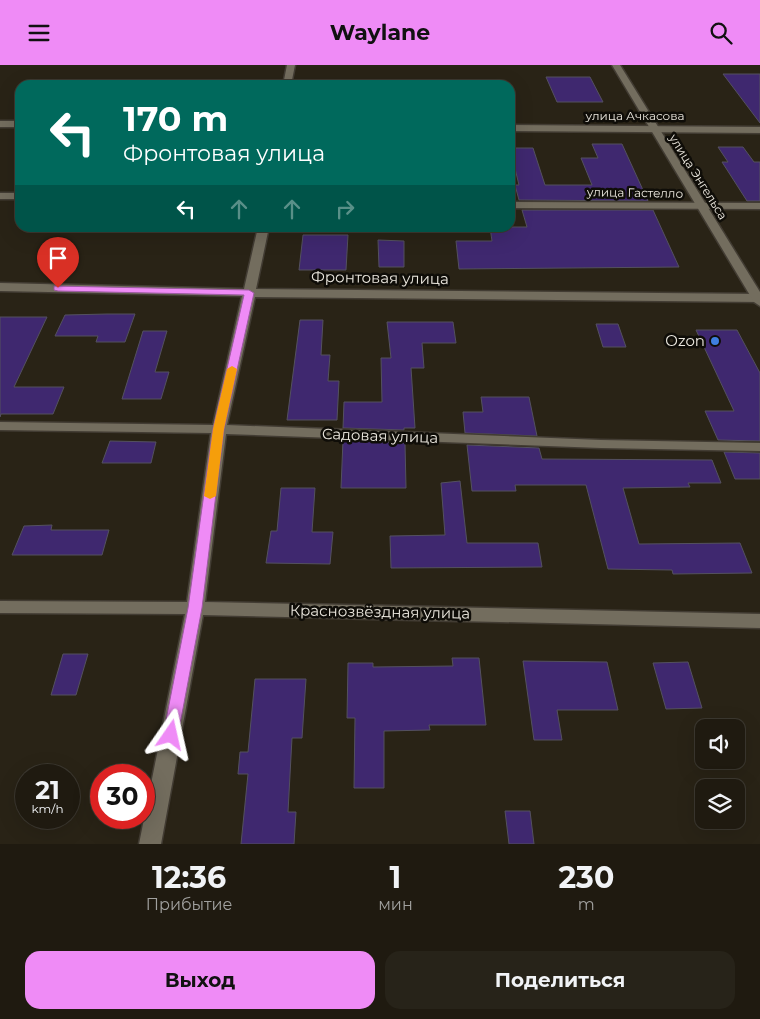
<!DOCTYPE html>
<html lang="ru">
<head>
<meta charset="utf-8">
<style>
	:root { --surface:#1f1a10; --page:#272319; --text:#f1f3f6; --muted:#a1a19f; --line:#3c3830; --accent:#ef8bf6 }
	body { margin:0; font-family:Montserrat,sans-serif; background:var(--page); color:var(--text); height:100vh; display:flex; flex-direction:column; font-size:19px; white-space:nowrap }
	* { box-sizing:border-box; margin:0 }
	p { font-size:16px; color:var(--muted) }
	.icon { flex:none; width:28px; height:28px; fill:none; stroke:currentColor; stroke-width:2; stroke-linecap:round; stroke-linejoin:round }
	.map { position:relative; height:779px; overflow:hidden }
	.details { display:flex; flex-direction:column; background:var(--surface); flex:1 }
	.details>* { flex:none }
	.top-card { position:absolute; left:15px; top:15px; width:500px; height:152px; border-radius:15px; box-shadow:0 5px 20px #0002,0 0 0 1px var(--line); background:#00695c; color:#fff; overflow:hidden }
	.buttons { position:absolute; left:695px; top:654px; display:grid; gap:10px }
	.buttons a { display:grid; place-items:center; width:50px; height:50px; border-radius:10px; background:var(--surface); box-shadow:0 5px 20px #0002,0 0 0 1px var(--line); font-size:25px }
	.speed { position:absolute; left:15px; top:699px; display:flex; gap:10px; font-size:25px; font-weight:700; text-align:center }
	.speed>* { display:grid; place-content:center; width:65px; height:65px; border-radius:50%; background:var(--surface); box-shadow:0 5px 20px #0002,0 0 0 1px var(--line); line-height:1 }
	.speed small { font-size:12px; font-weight:400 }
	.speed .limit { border:8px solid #d22; background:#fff; color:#111 }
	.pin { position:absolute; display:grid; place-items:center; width:42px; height:42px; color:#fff; margin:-51px -21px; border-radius:50% 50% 50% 0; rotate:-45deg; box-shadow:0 0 5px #0007 }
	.pin .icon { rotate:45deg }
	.me { position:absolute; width:55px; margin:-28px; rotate:11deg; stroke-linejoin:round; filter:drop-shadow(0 0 4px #0008) }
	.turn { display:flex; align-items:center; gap:18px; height:105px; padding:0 25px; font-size:22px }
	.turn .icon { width:65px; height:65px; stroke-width:2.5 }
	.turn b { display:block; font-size:35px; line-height:42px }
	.lanes { display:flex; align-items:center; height:48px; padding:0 25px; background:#0003; justify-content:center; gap:25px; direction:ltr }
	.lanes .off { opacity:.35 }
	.eta { display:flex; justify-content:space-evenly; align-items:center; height:85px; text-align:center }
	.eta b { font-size:30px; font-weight:700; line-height:35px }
	.button { display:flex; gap:10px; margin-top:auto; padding:10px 25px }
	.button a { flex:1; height:58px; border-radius:15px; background:var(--accent); color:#111; font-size:20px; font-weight:700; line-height:58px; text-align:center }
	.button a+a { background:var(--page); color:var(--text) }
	header { display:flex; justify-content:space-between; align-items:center; height:65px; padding:0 25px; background:var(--accent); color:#111; font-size:22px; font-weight:700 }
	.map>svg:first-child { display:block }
</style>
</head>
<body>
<header><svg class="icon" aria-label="menu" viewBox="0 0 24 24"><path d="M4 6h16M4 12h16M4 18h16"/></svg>Waylane<svg class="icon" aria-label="search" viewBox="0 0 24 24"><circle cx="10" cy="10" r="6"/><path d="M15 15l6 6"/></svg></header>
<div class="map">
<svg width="760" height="779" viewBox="0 0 760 779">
	<rect width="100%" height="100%" fill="#292316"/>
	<path fill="#3f286f" stroke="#54515f" d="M723,9H760V58Z
		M546,12H590L603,37H557Z
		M592,79H622L648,136L519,135L515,120H519L510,83H533L545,120H592L581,93H598Z
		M718,82H743L754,97H760V136H747L722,97H728Z
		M522,145H653L679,202L459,204L456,176H492L490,162H527Z
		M303,170H348L346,205H299Z
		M378,175L404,176V202H379Z
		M107,249H135L125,277H96L98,271H55L65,250Z
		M0,252H47L14,322H64L53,349H1L0,352Z
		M300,255H323L321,290H330L328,316H339L337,355H287Z
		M387,257H453L456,278H422L424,303H411L415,363H404V365L343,363L344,337H382L381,293H391Z
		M596,259H618L626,282H603Z
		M696,265H737L760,308V376L718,375L705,346H734Z
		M143,266H167L155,307H169L161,334H122Z
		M481,332H529L537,371L465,368L463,347H483Z
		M343,375L405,378L406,423H341Z
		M110,376L156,377L151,398H102Z
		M467,380L539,383L542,394L712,395L721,418H688L690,422L623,423L639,479L740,478L752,508L673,509L672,505L608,504L586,420H515L516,426H472Z
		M724,387L760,388V414H735Z
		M460,416L467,478H538L542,502L391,503L390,471L445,470L441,418Z
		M281,423H315L312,467H333L330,499L266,498L271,466H277Z
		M52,460L51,465H109L102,490H12L24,461Z
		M63,589H88L76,630H51Z
		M452,593H479L486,660H429L430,665L384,666V723H354L355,653H347L348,598H373V602L453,601Z
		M523,596L607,597L618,645H557L562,675H534Z
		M688,597L702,643L666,644L653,598Z
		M255,614H306L302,673H292L288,747H296L294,779H241L248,709H238L240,687H248Z
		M505,746H530L534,779H509Z"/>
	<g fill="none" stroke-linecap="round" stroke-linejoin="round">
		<defs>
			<path id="minor" d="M287,0H295L291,20H283Z
				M0,128H20V134H0Z
				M510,137L760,138V144L510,143Z
				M258,162H269L256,224L760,229V237L255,232L227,360L601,375L760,378V386L601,383L226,369L205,537L760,549V563L203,550L161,779H139L185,549L0,548V536L187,537L211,368L0,365V357L213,360L242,231L0,226V218L244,224Z"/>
			<path id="tertiary" d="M0,56H20V62H0Z
				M510,60L760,62V68L510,66Z"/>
			<path id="secondary" d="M612,0H620L760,227V241L754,237Z"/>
		</defs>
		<use href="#minor" stroke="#423c33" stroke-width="3"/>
		<use href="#tertiary" stroke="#423c33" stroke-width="3"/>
		<use href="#secondary" stroke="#423c33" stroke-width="3"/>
		<use href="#minor" fill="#736d5e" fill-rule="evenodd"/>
		<use href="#tertiary" fill="#736d5e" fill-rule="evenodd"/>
		<use href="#secondary" fill="#736d5e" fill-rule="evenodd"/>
	</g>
	<path fill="#ef8bf6" stroke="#9b5aa0" d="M54,221L249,225L254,228L224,364L202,543L178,670L176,674L171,676L165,674L163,670L188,543L213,364L244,230L58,226L54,225Z"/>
	<path fill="#f59e0b" d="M232,301L237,304L224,364L216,431L210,434L204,431L213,364L227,304Z"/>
	<circle fill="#3f7fe0" stroke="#0f0d08" stroke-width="2" cx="715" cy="276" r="5"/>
	<g text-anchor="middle" stroke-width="5" stroke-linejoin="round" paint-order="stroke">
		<g font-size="12" fill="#ebe7de" stroke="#0f0d08">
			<text x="635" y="55">улица Ачкасова</text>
			<text transform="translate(698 112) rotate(58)" y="4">улица Энгельса</text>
			<text transform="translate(635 128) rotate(1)" y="4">улица Гастелло</text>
		</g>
		<g font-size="15" fill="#ebe7de" stroke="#0f0d08">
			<text transform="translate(380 213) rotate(1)" y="5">Фронтовая улица</text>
			<text transform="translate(380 371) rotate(2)" y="5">Садовая улица</text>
			<text transform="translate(380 547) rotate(1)" y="5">Краснозвёздная улица</text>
		</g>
		<g font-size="15" fill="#ebe7de" stroke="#0f0d08" text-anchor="end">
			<text x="705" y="281">Ozon</text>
		</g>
	</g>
</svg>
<div class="buttons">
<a><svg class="icon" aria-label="sound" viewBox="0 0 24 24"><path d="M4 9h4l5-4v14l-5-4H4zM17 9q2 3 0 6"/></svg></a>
<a><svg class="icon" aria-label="layers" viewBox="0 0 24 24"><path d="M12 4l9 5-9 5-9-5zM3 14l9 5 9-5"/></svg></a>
</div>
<div class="speed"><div>21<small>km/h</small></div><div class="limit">30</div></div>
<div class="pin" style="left:58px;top:223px;background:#d93025"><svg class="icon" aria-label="arrive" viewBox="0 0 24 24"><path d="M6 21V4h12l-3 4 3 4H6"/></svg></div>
<svg class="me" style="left:171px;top:670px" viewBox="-20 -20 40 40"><path d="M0-17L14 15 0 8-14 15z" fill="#ef8bf6" stroke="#fff" stroke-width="4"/></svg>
<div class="top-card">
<div class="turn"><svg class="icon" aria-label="left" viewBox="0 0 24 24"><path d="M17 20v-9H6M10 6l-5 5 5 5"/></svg><div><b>170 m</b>Фронтовая улица</div></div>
<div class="lanes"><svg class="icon" aria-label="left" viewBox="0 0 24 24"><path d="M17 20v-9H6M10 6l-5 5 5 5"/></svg><svg class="icon off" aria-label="ahead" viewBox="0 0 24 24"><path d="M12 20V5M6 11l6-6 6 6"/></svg><svg class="icon off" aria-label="ahead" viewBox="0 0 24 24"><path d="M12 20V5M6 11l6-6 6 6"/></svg><svg class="icon off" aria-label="right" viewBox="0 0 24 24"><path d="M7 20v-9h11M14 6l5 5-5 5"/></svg></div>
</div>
</div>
<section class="details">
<div class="eta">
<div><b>12:36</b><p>Прибытие</p></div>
<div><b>1</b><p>мин</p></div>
<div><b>230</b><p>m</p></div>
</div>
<div class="button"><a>Выход</a><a>Поделиться</a></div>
</section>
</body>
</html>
